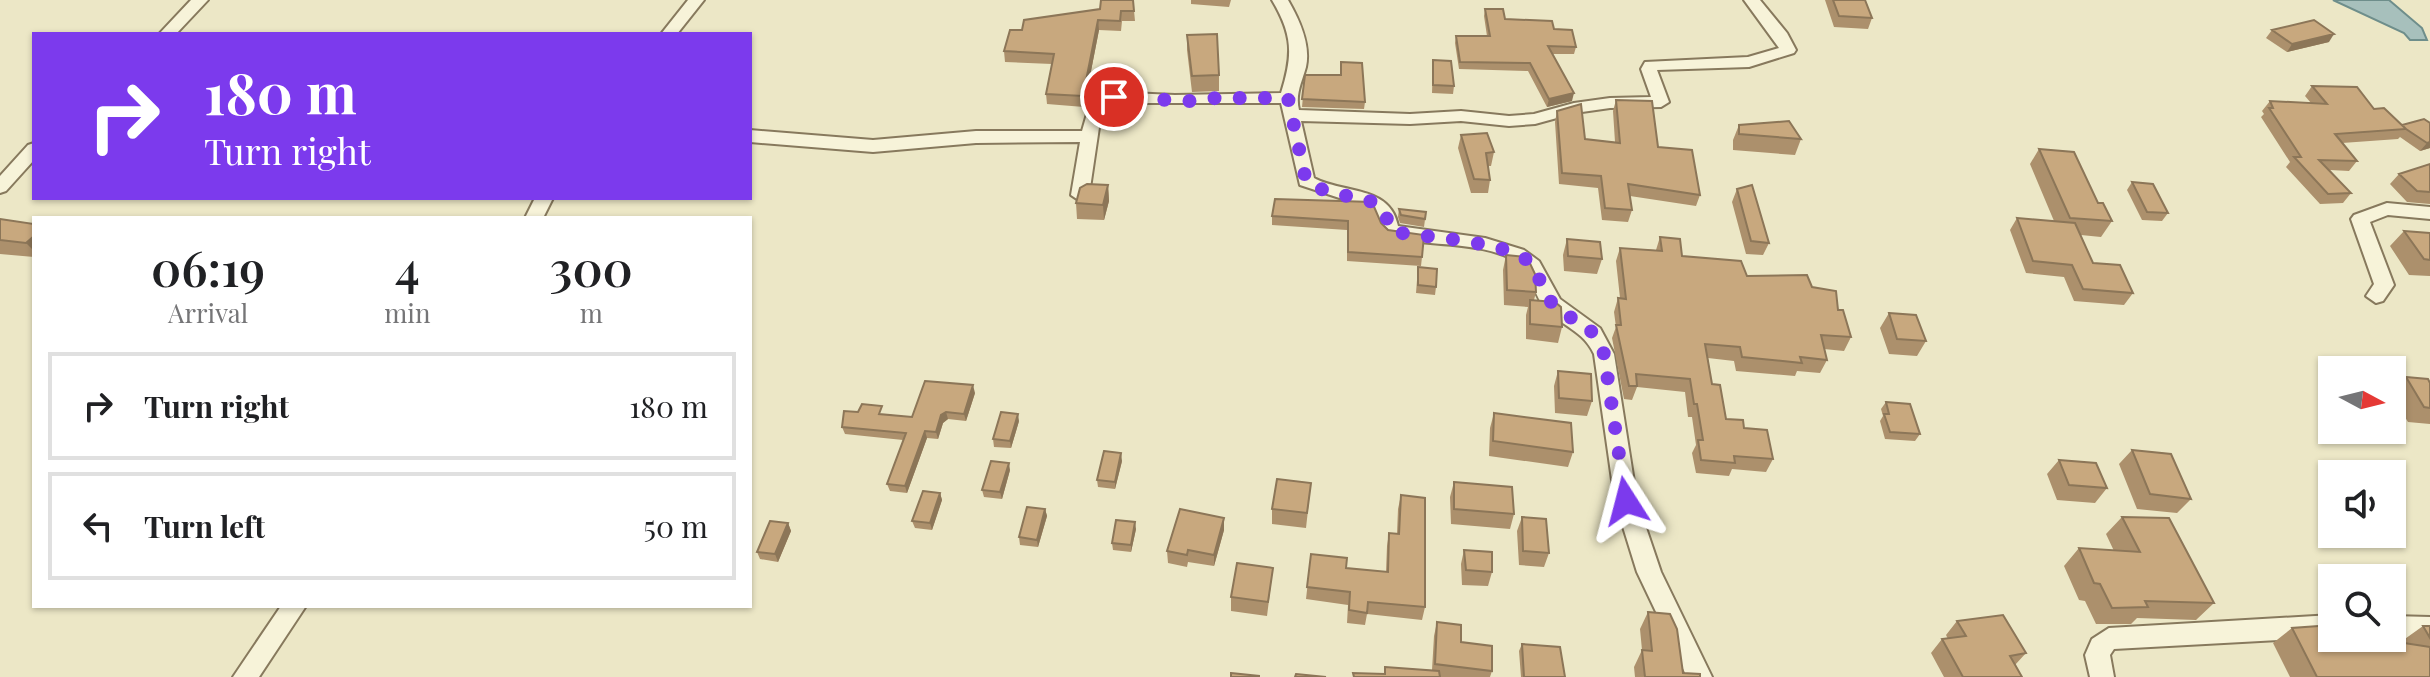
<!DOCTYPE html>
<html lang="en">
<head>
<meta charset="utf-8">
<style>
	:root { --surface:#fff; --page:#f2f2f2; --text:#202124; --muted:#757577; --line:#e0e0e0 }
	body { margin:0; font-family:"Playfair Display",serif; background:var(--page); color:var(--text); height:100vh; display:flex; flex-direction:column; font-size:30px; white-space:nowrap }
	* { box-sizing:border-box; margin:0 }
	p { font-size:26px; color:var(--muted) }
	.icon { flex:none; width:44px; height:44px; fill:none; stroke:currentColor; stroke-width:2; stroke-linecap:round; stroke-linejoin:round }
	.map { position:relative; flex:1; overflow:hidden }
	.side { position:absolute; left:32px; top:216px; width:720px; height:392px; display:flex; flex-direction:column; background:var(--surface); border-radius:0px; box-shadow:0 2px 6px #0004 }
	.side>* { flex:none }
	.top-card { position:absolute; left:32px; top:32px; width:720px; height:168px; border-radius:0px; box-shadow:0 2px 6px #0004; background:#7c3aed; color:#fff; overflow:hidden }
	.needle { width:52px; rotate:97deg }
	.tools { position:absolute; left:2318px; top:356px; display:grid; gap:16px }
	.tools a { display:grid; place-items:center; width:88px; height:88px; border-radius:0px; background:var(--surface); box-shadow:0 2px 6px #0004; font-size:40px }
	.pin { position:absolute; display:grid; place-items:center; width:68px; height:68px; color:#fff; margin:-34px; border:4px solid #fff; border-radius:50%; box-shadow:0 2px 8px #0007 }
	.me { position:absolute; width:88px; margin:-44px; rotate:351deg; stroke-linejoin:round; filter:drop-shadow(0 0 6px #0008) }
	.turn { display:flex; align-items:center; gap:28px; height:168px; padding:0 40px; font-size:36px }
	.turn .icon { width:104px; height:104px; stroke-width:2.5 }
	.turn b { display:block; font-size:56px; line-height:68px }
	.eta { display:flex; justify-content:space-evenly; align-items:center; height:136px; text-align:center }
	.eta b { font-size:48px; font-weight:600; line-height:56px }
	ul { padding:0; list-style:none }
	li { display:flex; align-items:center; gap:24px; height:108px; margin:0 16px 12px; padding:0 24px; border:4px solid var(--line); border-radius:0px }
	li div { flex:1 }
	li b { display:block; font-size:30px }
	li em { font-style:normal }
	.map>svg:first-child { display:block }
</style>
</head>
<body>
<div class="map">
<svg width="2430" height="677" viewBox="0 0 2430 677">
	<rect width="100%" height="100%" fill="#ece7c6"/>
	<path fill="#a7c0bc" stroke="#6e8e8b" stroke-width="2" d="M2333,0H2389L2422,28L2427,40H2410L2404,33Z"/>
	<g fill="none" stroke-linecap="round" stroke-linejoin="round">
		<defs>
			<path id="street" d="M191,0H208L176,34H159Z
				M688,0H704L677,34H661Z
				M1272,0H1288C1299,19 1311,44 1306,67C1302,82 1295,94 1299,110L1410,114L1461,111L1509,116L1534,114L1574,103L1610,98L1651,97L1641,69L1645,62L1748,57L1779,48L1744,0H1760L1787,33L1796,50L1794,53L1749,67L1657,70L1669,102L1661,107L1610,108L1575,113L1535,124L1509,126L1461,121L1410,124L1301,121L1314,178C1344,194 1390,185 1398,226L1485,238L1524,250L1539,261L1560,299L1600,328L1614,354L1637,501L1661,572L1712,677H1687L1637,572L1615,501L1594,354C1583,330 1562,327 1545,308C1534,296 1533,276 1521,265C1490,240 1426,247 1388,237C1377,232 1381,218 1373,209L1300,185L1281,103H1106L1101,114L1089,195L1080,201L1071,195L1080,142L976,143L873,152L750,142V130L873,140L976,131H1082L1091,100L1107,92L1175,95L1281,93C1293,55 1293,35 1272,0Z
				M34,143V160L6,191L0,193V176L28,145Z
				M535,198H553L543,218H525Z
				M2387,203L2430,207V219L2388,215L2370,222L2394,285L2383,301L2376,303L2366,296L2374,284L2351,219L2354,215Z
				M281,606H306L259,677H233Z
				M2332,615V637L2114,649L2110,655L2114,677H2090L2085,655L2092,639L2109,628Z
				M2392,616L2430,617V639L2392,638Z"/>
		</defs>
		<use href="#street" stroke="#87795d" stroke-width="4"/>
		<use href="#street" fill="#f7f3d9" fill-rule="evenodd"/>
	</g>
	<path fill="#ac906c" d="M1133,0L1135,21H1122L1121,31L1099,30L1084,107L1047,104L1046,94L1052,64L1005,62L1004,51L1022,30Z
		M1191,0H1231L1229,7L1191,4Z
		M1825,0H1865L1872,18L1868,29L1834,27Z
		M1485,9L1505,19L1554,29L1576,47L1574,54H1552L1572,101L1547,107L1528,71L1459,69L1455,43L1456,36H1487L1484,16Z
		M2272,30L2329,42L2287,52L2266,38Z
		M1187,35L1219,75V91L1192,92L1187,50Z
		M1433,60L1454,86L1453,94L1432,93Z
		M1341,62L1365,102L1364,109L1302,107L1305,75H1340Z
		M2312,86L2374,109L2402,125L2424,119L2430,148L2420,151L2400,137L2398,139L2342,143L2357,161L2349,171L2330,170L2351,193L2343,203L2320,204L2286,167L2290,162L2261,117L2264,114L2262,111L2270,101L2311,103L2305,96Z
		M1616,100L1700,195L1696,206L1630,196L1632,210L1628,222L1602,220L1598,188L1559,184L1555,122L1557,111L1585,139L1615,142L1613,111Z
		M1739,125L1801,139L1795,155L1733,150V140Z
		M1461,135L1494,152L1491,166H1488L1490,180L1488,193H1471L1458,148Z
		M2039,149L2098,203L2112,221L2101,237L2081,235L2093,263L2133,293L2124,305L2074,301L2064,277L2026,273L2010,230L2017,218L2054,221L2030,164Z
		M2430,164V204L2407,202L2390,184L2399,174Z
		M2132,182L2168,213L2162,221L2142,220L2127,190Z
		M1108,185L1109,201L1104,220L1077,219L1076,203Z
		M1737,189L1769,243L1763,255L1746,254L1732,202Z
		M1399,209L1426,212L1424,227L1400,223L1398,217Z
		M1272,216L1381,223L1422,257L1421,266L1347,261V230L1272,225Z
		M0,219L34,224V257L0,254Z
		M2404,231L2430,233V276L2409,275L2390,246Z
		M1660,237L1682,256L1747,276L1812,287L1838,310L1851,337L1844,351L1824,349L1827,360L1820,373L1797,371L1795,376L1736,371L1734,361L1708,358L1712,384L1726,419L1744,428L1773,459L1766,472L1732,469L1729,476L1696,473L1692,453L1696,445L1692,417H1688L1685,392L1637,387L1632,400L1624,399L1612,338L1616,327L1614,312L1618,298H1620L1616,261L1620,248L1656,250Z
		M1567,239L1602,259L1597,274L1564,271L1563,255Z
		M1506,255L1536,292L1534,300L1562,327L1558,343L1526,339V315L1528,307L1504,305L1503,270Z
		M1418,267L1436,287L1435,295L1416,293Z
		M1889,313L1926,341L1917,356L1889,354L1880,328Z
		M1558,371L1592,401L1587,416L1555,413L1554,386Z
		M2406,377L2430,383V424L2408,422L2392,396V391Z
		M975,393L966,421L948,419L943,423L938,439L927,438L907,493L890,491L887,484L903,440L845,434L842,427L884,414L912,417Z
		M1886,402L1920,434L1915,441L1885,439L1880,421L1883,416L1881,409Z
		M1494,413L1573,452L1568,467L1489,456L1490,428Z
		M1019,421L1011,448L994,447L993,439Z
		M2132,450L2191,499L2177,513L2137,509L2119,464Z
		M2059,460L2107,488L2095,503L2057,500L2047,474Z
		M1122,461L1115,489L1098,487L1097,480Z
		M1010,470L1002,499L984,497L982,490Z
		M1454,482L1514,514L1510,529L1451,524L1450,497Z
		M1311,483L1306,528L1272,524V509Z
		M940,493L942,500L932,530L915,528L912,521Z
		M1401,495L1425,607L1422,620L1367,614L1365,625L1347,623L1348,605L1306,599L1311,554L1346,568L1386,572L1387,546L1389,533L1397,534L1398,509Z
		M1045,509L1047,516L1038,547L1020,545L1019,537Z
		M1522,517L1549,553L1544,567L1519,565L1517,531Z
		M2122,517L2214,603L2196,620L2137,618L2131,624H2096L2085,601L2079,600L2064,566L2079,548L2114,551L2106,534Z
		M1224,518V530L1214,566L1188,562L1187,567L1168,563L1167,551Z
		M788,523L791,531L778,562L760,559L757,552Z
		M1136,529L1131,552L1113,550L1112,543Z
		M1464,550L1492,572L1488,586L1462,585L1461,564Z
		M1273,568L1267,616L1231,611V597Z
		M1648,612L1683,673L1700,677H1635L1634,667L1642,650L1640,629Z
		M1957,621L2026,653L2015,665L2022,677H1944L1931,653L1942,639H1948L1946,635Z
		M1437,622L1492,671L1490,677H1353V673L1384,674L1385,667L1432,670L1434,636Z
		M2423,626H2430V677H2290L2273,643L2292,628L2332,638L2403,643L2402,641Z
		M1522,644L1565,677H1521L1519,651Z"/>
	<path fill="#8c7658" d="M1098,20L1099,30L1084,107L1083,96Z
		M2334,34L2329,42L2287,52L2292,44Z
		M1574,93L1572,101L1547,107L1549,99Z
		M2430,142V148L2420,151L2427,143Z
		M1108,185L1109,201L1104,220L1103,205Z
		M34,236V251L26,243Z
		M973,385L975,393L966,421L964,414Z
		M946,412L948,419L943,423L938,439L936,432L941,415Z
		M1018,414L1019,421L1011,448L1010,441Z
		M925,431L927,438L907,493L905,486Z
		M1121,453L1122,461L1115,489V482Z
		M1009,463L1010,470L1002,499L1000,492Z
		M940,493L942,500L932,530L930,523Z
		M1045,509L1047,516L1038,547L1037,540Z
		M1224,518V530L1214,566V555Z
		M1135,522L1136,529L1131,552V545Z
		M788,523L791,531L778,562L775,554Z"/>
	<path fill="#c8a87e" stroke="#8c7658" stroke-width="2" d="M1101,0H1133L1134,11H1121L1120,21L1098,20L1083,96L1046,94L1054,54L1004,51L1010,30H1022L1024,20L1100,9Z
		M1833,0H1865L1872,18L1839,16Z
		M1485,9H1503L1505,19L1552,21L1554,29L1572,30L1576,47L1548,46L1574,93L1549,99L1530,63L1460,62L1456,36H1490Z
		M2314,20L2334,34L2292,44L2272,30Z
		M1217,34L1219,75L1192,76L1187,35Z
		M1433,60L1451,61L1454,86L1433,85Z
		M1341,62L1362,63L1365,102L1302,99L1305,75H1341Z
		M2312,86L2357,87L2374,109L2384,108L2406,129L2335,134L2357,161L2319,160L2351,193L2328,194L2294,157H2301L2269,108H2273L2270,101L2327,104Z
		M1616,100L1652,101L1658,147L1692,150L1700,195L1628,184L1632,210L1605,208L1601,176L1562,173L1557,111L1581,104L1585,139L1620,143Z
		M2424,119L2430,123V142L2427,143L2406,129L2402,125Z
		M1789,121L1801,139L1739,134V125Z
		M1487,133L1494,152L1486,153L1490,180L1474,179L1461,135Z
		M2039,149L2074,152L2098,203H2103L2112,221L2070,218Z
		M2430,164V192L2417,191L2399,174Z
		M2132,182L2153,184L2168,213L2147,212Z
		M1087,184L1108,185L1103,205L1076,203L1080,188Z
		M1752,185L1769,243L1751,241L1737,189Z
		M1275,199L1372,202L1381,223L1388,230L1424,235L1422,257L1348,252V221L1272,216Z
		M1399,209L1426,212L1425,219L1401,215Z
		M2017,218L2075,223L2093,263L2120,265L2133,293L2083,289L2072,265L2033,261Z
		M0,219L34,224V236L26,243L0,240Z
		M2404,231L2430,233V260L2424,259Z
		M1660,237L1680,239L1682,256L1741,261L1747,276L1807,275L1812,287L1836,291L1838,310H1843L1851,337L1821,335L1827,360L1800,357L1802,363L1742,357L1740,347L1705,344L1712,384L1720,385L1726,419L1743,420L1744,428L1767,430L1773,459L1734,456L1735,463L1701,460L1698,440H1703L1697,404H1694L1690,379L1636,374L1637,386H1629L1616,325H1621L1618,298L1626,299L1620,248L1662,251Z
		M1567,239L1600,242L1602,259L1568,256Z
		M1506,255L1527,257L1535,274L1536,292L1507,290Z
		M1418,267L1437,269L1436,287L1418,285Z
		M1530,300L1555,302L1561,307L1562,327L1530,324Z
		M1889,313L1916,315L1926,341L1897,339Z
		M1558,371L1591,374L1592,401L1559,398Z
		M2406,377L2428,379L2430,383V408L2424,407Z
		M925,381L973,385L964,414L946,412L941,415L936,432L925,431L905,486L887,484L906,433L842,427L844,411L858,412L862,404L882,406L879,414L912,417Z
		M1886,402L1910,404L1920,434L1890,432L1884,414H1889Z
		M1001,412L1018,414L1010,441L993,439Z
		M1494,413L1571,423L1573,452L1493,441Z
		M2132,450L2171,454L2191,499L2150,494Z
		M1104,451L1121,453L1115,482L1097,480Z
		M2059,460L2096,463L2107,488L2069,485Z
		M991,461L1009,463L1000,492L982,490Z
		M1277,479L1311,483L1307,513L1272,509Z
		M1454,482L1512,487L1514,514L1454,509Z
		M923,491L940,493L930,523L912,521Z
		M1401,495L1425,498V607L1368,602L1367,613L1349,610L1350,592L1307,587L1311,554L1347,558L1346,568L1388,572L1389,533L1399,534Z
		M1027,507L1045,509L1037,540L1019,537Z
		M1180,509L1224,518L1214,555L1188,550L1187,555L1167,551Z
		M1522,517L1546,519L1549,553L1523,551Z
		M2122,517L2169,518L2214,603L2145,601L2148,607L2112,608L2100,584L2094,583L2079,548L2140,552Z
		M1116,520L1135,522L1131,545L1112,543Z
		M770,521L788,523L775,554L757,552Z
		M1464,550L1492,552V572L1466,570Z
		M1237,563L1273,568L1268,602L1231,597Z
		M1648,612L1670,614L1677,629L1683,673L1700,674V677H1645L1642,650L1652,651Z
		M2003,615L2026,653L2010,656L2022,677H1963L1942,639L1966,636L1957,621Z
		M1437,622L1461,625V642L1492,646V671L1435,664Z
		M2332,625V638H2372L2430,647V677H2317L2292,628Z
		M2423,626H2430V638Z
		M1522,644L1560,647L1565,677H1524Z
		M1385,667L1439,671L1440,677H1354L1353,673L1385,674Z
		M1231,673L1259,676V677H1231Z
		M1296,674L1326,677H1295Z"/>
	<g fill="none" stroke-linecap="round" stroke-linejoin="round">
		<path stroke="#7c3aed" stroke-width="14" stroke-dasharray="0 25.2" d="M1114,97L1189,101L1216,98H1288L1306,181L1329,193L1366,199L1378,205L1385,212L1390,230L1395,232C1426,237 1507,242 1528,261C1540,272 1541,292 1553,304C1577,328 1588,315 1604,354L1626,501"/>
	</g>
</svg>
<div class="tools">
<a><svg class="needle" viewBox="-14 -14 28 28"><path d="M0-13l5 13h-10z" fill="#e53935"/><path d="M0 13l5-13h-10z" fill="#757577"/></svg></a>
<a><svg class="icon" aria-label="sound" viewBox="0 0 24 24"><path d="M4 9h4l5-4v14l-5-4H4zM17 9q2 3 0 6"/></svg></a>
<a><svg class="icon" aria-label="search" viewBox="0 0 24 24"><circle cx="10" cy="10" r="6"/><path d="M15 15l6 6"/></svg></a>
</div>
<div class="pin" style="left:1114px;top:97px;background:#d93025"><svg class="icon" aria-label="arrive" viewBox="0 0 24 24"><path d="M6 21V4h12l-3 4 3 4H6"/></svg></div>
<svg class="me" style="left:1626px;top:501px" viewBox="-20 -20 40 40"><path d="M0-17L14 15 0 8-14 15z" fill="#7c3aed" stroke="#fff" stroke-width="4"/></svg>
<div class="top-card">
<div class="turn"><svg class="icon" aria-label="right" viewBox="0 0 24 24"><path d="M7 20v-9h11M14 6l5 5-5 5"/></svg><div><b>180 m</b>Turn right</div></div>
</div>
<section class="side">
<div class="eta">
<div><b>06:19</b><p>Arrival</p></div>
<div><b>4</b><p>min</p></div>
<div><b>300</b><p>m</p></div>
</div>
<ul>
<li><svg class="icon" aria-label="right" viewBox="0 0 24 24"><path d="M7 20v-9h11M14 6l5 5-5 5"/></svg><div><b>Turn right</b></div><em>180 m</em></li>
<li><svg class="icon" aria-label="left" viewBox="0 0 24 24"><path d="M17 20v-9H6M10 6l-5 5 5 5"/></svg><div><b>Turn left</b></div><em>50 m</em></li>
</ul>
</section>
</div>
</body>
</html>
